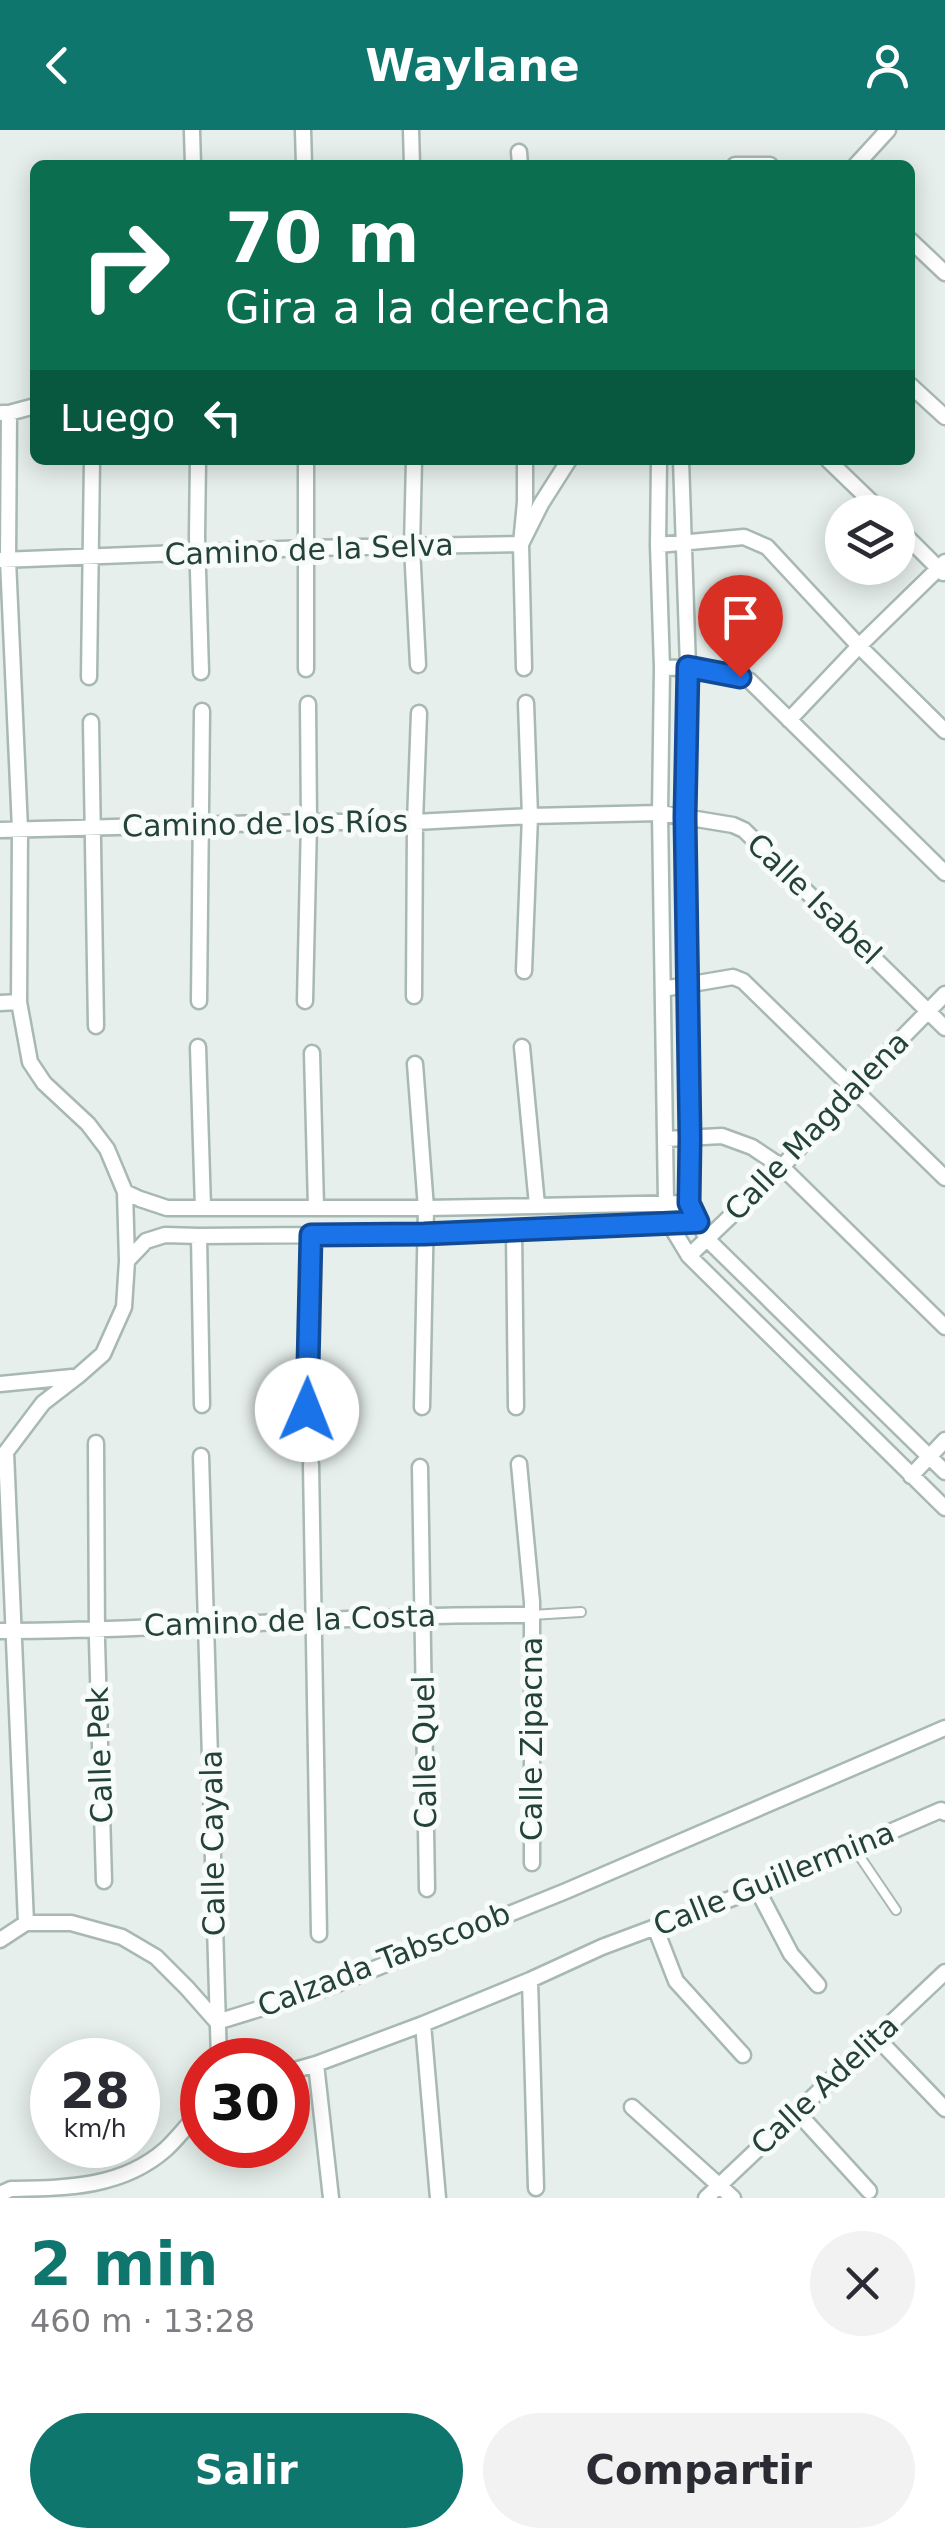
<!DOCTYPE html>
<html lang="es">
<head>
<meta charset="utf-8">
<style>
	:root { --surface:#fff; --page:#f2f2f3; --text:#2b2b33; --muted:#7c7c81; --accent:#0f766e }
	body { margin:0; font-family:"DejaVu Sans",sans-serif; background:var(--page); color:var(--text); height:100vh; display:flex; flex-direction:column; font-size:38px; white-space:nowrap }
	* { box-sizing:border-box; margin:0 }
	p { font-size:32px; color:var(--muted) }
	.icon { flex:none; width:55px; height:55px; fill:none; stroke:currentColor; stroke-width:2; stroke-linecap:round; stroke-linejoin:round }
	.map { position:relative; height:2068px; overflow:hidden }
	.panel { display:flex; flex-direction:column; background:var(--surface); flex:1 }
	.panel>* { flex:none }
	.top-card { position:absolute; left:30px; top:30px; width:885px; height:305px; border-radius:15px; box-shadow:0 5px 25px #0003; background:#0b6e4f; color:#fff; overflow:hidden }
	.buttons { position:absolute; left:825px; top:365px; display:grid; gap:20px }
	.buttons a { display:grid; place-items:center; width:90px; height:90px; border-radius:50%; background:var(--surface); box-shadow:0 5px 25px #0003; font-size:50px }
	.speed { position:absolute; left:30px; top:1908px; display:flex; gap:20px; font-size:50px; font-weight:700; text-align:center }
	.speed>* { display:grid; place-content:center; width:130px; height:130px; border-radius:50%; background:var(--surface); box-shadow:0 5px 25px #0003; line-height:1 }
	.speed small { font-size:25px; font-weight:400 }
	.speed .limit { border:15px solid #d22; background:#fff; color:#111 }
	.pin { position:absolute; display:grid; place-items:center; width:85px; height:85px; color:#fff; margin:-102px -42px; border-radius:50% 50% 50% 0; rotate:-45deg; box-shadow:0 0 10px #0007 }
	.pin .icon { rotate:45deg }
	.me { position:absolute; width:110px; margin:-55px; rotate:1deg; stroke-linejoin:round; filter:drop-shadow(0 0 8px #0008) }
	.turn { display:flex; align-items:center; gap:35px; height:210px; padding:0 30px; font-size:45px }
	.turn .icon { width:130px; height:130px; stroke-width:2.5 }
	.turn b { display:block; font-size:70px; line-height:85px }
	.then { display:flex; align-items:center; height:95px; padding:0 30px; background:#0003; gap:20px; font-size:38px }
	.round { display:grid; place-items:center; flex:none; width:105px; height:105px; border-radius:52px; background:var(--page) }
	.summary { display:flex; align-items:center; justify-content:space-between; height:170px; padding:0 30px }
	h1 { font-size:60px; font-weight:600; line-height:75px; color:var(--accent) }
	.cta { display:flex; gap:20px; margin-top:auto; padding:20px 30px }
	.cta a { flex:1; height:115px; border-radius:60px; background:var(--accent); color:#fff; font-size:40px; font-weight:600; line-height:115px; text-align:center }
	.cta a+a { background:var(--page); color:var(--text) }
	header { display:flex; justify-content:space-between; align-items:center; height:130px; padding:0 30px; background:var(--accent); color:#fff; font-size:45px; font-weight:600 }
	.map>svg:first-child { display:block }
</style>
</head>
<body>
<header><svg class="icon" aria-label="back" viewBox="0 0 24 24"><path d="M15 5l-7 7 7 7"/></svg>Waylane<svg class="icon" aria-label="person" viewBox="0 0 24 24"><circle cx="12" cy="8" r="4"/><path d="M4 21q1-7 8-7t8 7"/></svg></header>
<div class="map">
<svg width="945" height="2068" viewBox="0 0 945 2068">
	<rect width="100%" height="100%" fill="#e6efeb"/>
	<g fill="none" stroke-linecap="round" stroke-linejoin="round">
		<defs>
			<path id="lane" d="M531,1485L581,1482
				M854,1718L896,1780"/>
			<path id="street" d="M303,0L304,35
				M411,0L412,35
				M192,1L193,35
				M519,22L520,35
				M735,35H770
				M856,35L888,0
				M910,110L945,143
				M910,255L945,287
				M2,283H9L35,276
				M198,330L197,407L201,542
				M306,330V539
				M414,330L412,417L418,535
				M659,330L658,415L662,538L660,683L666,1073L669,1093L689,1126L945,1378
				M681,330L688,537L685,687L691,1008L689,1073L707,1109L945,1342
				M828,330L882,382
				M898,398L943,443
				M658,415L744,407L767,417L859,516L945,601
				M1,430L307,418L521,414L541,374L569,330
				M524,538L521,414L525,372V330
				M662,538C690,537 724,539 750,551L945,743
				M89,547L92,330
				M789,590L859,516L945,432
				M91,592L96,896
				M0,700L309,692H415L530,686L660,683L733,695L744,700L945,898
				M524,841L530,686L526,573
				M663,859L733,847L743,851L945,1048
				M414,866L415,692L419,583
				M199,871L202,581
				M305,871L309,692L308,574
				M0,873L19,872
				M198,917L203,1078
				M522,917L537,1075
				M312,923L316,1077
				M415,934L426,1078L422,1277
				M665,1009L722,1006L752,1017L782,1037L945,1197
				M125,1062L140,1069L167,1078H426L689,1073
				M514,1101L516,1277
				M199,1106L202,1275
				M689,1126L782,1037L853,958L945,864
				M127,1131L146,1111L165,1105L199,1106L425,1104L698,1092
				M0,1254L72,1247
				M307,1280L311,1105
				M96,1313L97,1511L104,1751
				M6,1322L43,1273L78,1246L103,1224L124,1177L127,1131L125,1062L107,1019L88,994L44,953L30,932L19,872L20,699L8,430L9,283
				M6,1322L26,1793
				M201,1326L219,1930
				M311,1334L319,1804
				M519,1334L532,1472V1733
				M420,1337L427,1759
				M911,1346L945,1310
				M0,1501C177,1501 354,1484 531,1485
				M757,1759L791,1824L818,1855
				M655,1797L676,1851L743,1925
				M0,1810L26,1793H71L122,1807L156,1827L187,1858L217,1892L327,1858L566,1761L945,1598
				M530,1850L536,2058
				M423,1894L438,2068
				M877,1908L945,1979
				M316,1934L331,2068
				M288,1942L316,1934L423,1894L530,1850L602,1817L757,1759L941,1680L945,1683
				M632,1977L733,2068
				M797,1982L869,2061
				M0,2064L11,2059C66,2058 122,2058 166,2019C179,2007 190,1992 202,1979
				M706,2068L945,1842"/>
		</defs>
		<use href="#lane" stroke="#a8b8b2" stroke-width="12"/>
		<use href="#street" stroke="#a8b8b2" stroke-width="19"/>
		<use href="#lane" stroke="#fff" stroke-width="8"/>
		<use href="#street" stroke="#fff" stroke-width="14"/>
	</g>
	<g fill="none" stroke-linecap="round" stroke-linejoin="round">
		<defs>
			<path id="route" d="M307,1280L311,1105L424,1104L698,1092L689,1073L690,1008L685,687L688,537L740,547"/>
		</defs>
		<use href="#route" stroke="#114b97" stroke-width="25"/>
		<use href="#route" stroke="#1a73e8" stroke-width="18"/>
	</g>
	<g text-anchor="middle" stroke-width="10" stroke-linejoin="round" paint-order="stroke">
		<g font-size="30" fill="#24423a" stroke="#f7fbf9">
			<text transform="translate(309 420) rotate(-2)" y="10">Camino de la Selva</text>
			<text transform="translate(265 694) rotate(-1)" y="10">Camino de los Ríos</text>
			<text transform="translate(814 769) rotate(44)" y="10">Calle Isabel</text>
			<text transform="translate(817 996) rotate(-46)" y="10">Calle Magdalena</text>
			<text transform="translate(290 1491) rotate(-2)" y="10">Camino de la Costa</text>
			<text transform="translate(532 1609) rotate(-90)" y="10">Calle Zipacna</text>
			<text transform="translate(425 1622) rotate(-91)" y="10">Calle Quel</text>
			<text transform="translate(100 1625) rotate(-92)" y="10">Calle Pek</text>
			<text transform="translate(213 1713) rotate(-91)" y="10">Calle Cayala</text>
			<text transform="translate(774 1749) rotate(-22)" y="10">Calle Guillermina</text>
			<text transform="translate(384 1830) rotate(-21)" y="10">Calzada Tabscoob</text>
			<text transform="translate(825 1955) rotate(-43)" y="10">Calle Adelita</text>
		</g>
	</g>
</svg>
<div class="buttons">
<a><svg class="icon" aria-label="layers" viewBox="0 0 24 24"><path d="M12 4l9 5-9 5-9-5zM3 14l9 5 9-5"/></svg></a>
</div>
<div class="speed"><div>28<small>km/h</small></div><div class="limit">30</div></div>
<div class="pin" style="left:740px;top:547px;background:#d93025"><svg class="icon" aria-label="arrive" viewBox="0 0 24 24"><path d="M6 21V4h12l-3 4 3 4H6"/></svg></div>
<svg class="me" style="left:307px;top:1280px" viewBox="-20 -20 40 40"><circle r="19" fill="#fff"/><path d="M0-13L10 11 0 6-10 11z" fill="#1a73e8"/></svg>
<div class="top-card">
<div class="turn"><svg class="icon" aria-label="right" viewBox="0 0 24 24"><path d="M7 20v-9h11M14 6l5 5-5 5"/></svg><div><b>70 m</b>Gira a la derecha</div></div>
<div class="then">Luego<svg class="icon" aria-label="left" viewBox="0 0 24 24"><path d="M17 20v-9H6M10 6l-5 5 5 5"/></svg></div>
</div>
</div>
<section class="panel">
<div class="summary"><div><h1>2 min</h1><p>460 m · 13:28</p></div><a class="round"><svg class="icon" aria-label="close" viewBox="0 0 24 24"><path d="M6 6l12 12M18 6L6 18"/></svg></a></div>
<div class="cta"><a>Salir</a><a>Compartir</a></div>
</section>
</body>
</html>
